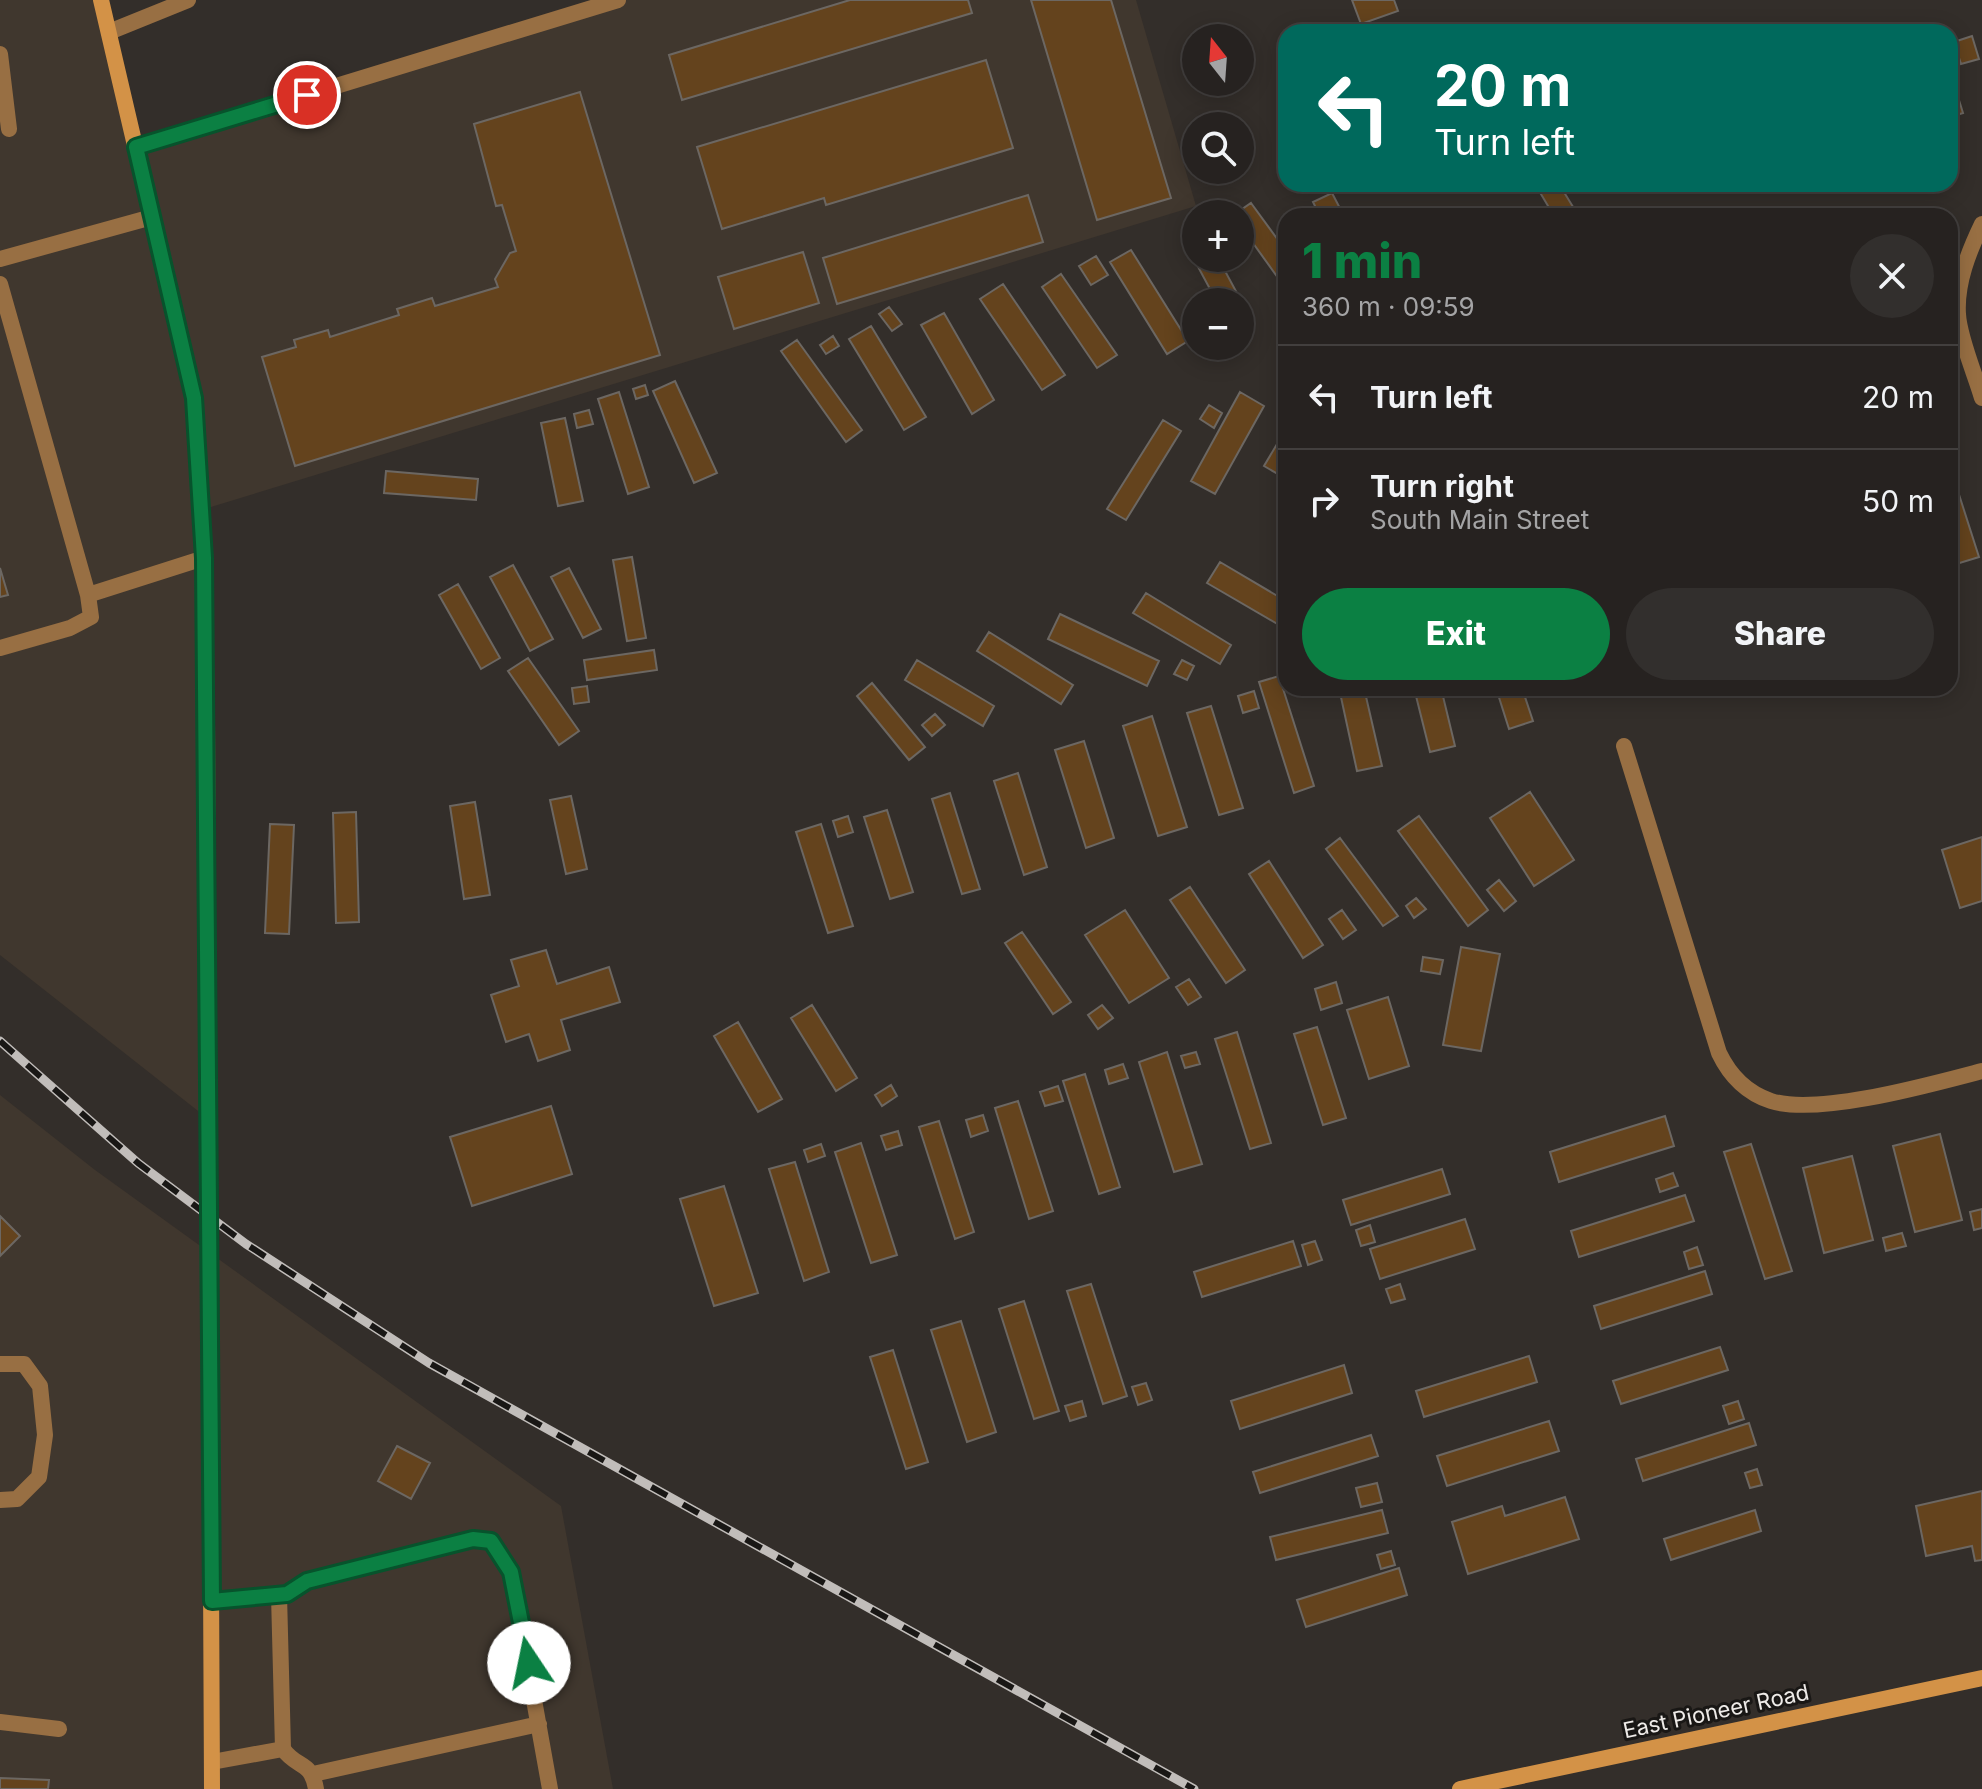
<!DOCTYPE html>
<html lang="en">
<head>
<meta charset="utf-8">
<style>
	:root { --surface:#262220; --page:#322f2d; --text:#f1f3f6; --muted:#a4a4a5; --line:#423f3e; --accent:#0b8043 }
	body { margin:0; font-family:Inter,sans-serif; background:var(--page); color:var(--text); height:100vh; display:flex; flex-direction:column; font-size:30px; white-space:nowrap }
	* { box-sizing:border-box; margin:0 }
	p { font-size:26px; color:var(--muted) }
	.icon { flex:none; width:44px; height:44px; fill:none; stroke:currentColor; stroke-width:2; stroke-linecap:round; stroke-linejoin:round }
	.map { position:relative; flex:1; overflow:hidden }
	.side { position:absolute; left:1278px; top:208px; width:680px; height:488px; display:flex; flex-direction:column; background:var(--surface); border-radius:24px; box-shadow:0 4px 20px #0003,0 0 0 2px var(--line) }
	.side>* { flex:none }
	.guide { position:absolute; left:1278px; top:24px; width:680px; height:168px; border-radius:24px; box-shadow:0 4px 20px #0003,0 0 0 2px var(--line); background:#00695c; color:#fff; overflow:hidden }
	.needle { width:52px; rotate:343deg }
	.buttons { position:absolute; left:1182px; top:24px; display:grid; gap:16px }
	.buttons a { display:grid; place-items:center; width:72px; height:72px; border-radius:50%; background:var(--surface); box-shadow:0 4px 20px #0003,0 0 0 2px var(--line); font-size:40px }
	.pin { position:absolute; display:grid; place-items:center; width:68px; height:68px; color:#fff; margin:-34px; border:4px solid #fff; border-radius:50%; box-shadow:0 2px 8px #0007 }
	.me { position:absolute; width:88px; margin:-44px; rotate:349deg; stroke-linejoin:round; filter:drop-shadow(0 0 6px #0008) }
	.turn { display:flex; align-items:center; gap:28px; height:168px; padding:0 24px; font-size:36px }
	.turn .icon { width:104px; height:104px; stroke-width:2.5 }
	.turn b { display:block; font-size:56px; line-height:68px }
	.round { display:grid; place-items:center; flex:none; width:84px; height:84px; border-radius:42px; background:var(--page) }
	.headline { display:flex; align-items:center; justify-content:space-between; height:136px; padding:0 24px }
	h1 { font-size:48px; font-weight:800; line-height:60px; color:var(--accent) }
	.action { display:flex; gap:16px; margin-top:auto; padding:16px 24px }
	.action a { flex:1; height:92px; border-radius:48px; background:var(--accent); color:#fff; font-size:32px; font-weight:800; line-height:92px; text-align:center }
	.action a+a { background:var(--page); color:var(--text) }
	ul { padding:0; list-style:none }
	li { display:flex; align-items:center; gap:24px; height:104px; padding:0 24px; border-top:2px solid var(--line) }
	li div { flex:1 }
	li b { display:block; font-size:30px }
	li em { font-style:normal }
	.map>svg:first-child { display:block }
</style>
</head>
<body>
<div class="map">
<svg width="1982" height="1789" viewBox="0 0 1982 1789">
	<rect width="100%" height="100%" fill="#332e2a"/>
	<path fill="#40372e" d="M0,0H101L136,146L618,0H1136L1196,206L201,510L207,1118L0,955Z
		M0,1095L95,1170L561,1506L613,1789H0Z"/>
	<path fill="#64431d" stroke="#6c6762" stroke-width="2" d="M850,0H968L972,13L682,100L669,55Z
		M1031,0H1111L1171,198L1097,220Z
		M1352,0H1394L1398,11L1361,24Z
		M1972,36L1979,59L1961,64L1954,42Z
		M986,60L1013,148L826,205L824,198L722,229L697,147Z
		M1950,71L1963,113L1950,117Z
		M580,92L660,355L295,466L262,357L296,347L294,340L328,330L330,337L399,315L397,309L432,298L435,306L498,287L495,279L510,253L516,251L502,205L496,206L474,124Z
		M1535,184H1559L1578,215L1554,216Z
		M1332,193L1344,216H1320L1313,202Z
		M1028,195L1043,242L837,304L823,258Z
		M1251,203L1286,251V289L1240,225V214H1235Z
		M1196,229V258H1218L1251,319L1240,325V302H1217L1182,237Z
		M1131,250L1188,341L1167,354L1110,262Z
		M803,252L819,303L734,329L718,277Z
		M1096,256L1108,275L1091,285L1079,266Z
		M1061,274L1117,355L1097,368L1042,287Z
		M1003,284L1065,375L1042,390L980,299Z
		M889,307L902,324L892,331L879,314Z
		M944,313L994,400L972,414L921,325Z
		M871,326L926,417L904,430L849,339Z
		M833,336L839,346L826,354L820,345Z
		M797,340L862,430L846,442L781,351Z
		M675,381L717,473L694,483L653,391Z
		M645,385L648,395L636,399L633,389Z
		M619,392L649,487L628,494L598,399Z
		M1240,392L1264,406L1215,494L1191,481Z
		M1209,405L1222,413L1214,428L1200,419Z
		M589,410L593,424L577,428L574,414Z
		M565,418L583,501L558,506L541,423Z
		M1163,420L1181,431L1126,520L1107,509Z
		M1286,429V472L1283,477L1264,466Z
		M386,471L478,479L476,500L384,493Z
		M1955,482L1979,557L1950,566V484Z
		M632,557L646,638L627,641L613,560Z
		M1220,562L1286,601V629L1207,583Z
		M513,565L553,639L530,651L490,577Z
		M0,568L8,595L0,597Z
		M569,568L601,629L583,638L551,577Z
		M458,584L500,658L481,669L439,595Z
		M1146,593L1231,645L1220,664L1133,613Z
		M1060,614L1159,661L1147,686L1048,639Z
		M989,632L1073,685L1061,704L977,651Z
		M654,650L657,670L587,680L584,660Z
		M528,658L579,731L559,745L508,671Z
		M917,660L994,706L983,726L905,680Z
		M1182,660L1194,666L1187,680L1174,674Z
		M1279,676L1314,786L1294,793L1259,682Z
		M872,683L925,747L909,760L857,696Z
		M587,686L589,702L574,704L572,688Z
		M1339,688H1364L1382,766L1357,771Z
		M1414,688H1441L1455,746L1430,752Z
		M1496,688H1522L1533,721L1509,729Z
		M1254,691L1259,708L1243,713L1238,696Z
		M1211,706L1243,808L1219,815L1187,713Z
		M935,714L945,725L932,736L922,725Z
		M1152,716L1187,827L1158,836L1123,726Z
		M1084,741L1114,838L1086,848L1055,750Z
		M1018,773L1047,867L1024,875L994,781Z
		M1530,792L1574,860L1534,886L1490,818Z
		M950,793L980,889L962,894L932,799Z
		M571,796L587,869L566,874L550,800Z
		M475,802L490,895L464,899L450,806Z
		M887,810L913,892L890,899L864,817Z
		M356,812L359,922L336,923L333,813Z
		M848,816L853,832L838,837L833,821Z
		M1419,816L1488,910L1468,926L1398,831Z
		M270,824L294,825L289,934L265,933Z
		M821,824L853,926L828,933L796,832Z
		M1982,837V901L1960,908L1942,850Z
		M1340,838L1398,916L1383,926L1326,849Z
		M1269,861L1323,945L1303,958L1249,874Z
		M1499,880L1516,901L1504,911L1487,890Z
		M1190,887L1245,970L1226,983L1170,900Z
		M1416,898L1426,909L1414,918L1406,906Z
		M1125,910L1169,978L1129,1003L1085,935Z
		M1342,910L1356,930L1343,939L1329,919Z
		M1022,932L1071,1002L1053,1014L1005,943Z
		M1461,947L1500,954L1481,1051L1443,1045Z
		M546,950L557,984L609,967L620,1002L561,1020L570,1050L538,1061L529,1034L506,1042L491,995L519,986L511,960Z
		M1423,957L1443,960L1440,974L1421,971Z
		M1189,979L1201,997L1188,1005L1176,987Z
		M1336,982L1342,1003L1321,1010L1315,989Z
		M1388,997L1409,1066L1369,1079L1347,1010Z
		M812,1005L857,1078L836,1091L791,1018Z
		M1102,1005L1113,1018L1098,1029L1088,1015Z
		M738,1022L782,1099L758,1112L714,1036Z
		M1317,1027L1346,1118L1323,1125L1294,1034Z
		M1237,1032L1271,1143L1250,1149L1215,1039Z
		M1167,1052L1202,1164L1174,1172L1139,1062Z
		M1196,1052L1200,1064L1185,1068L1181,1056Z
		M1123,1064L1128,1078L1109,1084L1105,1070Z
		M1085,1074L1120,1187L1099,1194L1063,1081Z
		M891,1085L897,1096L882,1106L875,1095Z
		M1058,1086L1063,1101L1045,1106L1040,1092Z
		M1018,1101L1053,1211L1029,1219L995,1108Z
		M551,1106L572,1174L472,1206L450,1137Z
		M983,1115L988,1131L971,1137L966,1120Z
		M1665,1116L1674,1146L1559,1182L1550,1152Z
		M939,1121L974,1232L955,1239L919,1127Z
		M898,1131L902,1145L886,1150L881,1136Z
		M1940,1134L1962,1220L1915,1232L1893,1146Z
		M861,1143L897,1255L871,1263L835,1152Z
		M821,1144L825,1156L808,1162L804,1150Z
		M1751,1144L1792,1271L1765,1279L1724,1152Z
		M1852,1156L1873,1240L1824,1253L1803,1168Z
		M795,1162L829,1272L804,1281L769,1169Z
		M1442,1169L1450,1194L1351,1225L1343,1200Z
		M1673,1173L1678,1186L1660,1192L1656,1179Z
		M724,1186L758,1293L714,1306L680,1199Z
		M1685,1195L1694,1221L1579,1257L1571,1231Z
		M1982,1209V1228L1974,1230L1970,1212Z
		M0,1216L20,1236L0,1256Z
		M1465,1219L1475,1249L1380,1279L1370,1249Z
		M1370,1225L1375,1242L1361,1246L1356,1230Z
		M1902,1233L1906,1246L1886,1251L1883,1238Z
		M1293,1241L1301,1266L1202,1297L1194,1272Z
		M1315,1241L1322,1260L1308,1265L1302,1245Z
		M1697,1247L1703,1265L1689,1269L1684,1252Z
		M1705,1271L1712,1294L1601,1329L1594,1306Z
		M1091,1284L1127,1396L1103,1404L1067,1291Z
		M1400,1284L1405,1299L1391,1303L1386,1289Z
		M1024,1301L1059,1411L1034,1419L999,1309Z
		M961,1321L996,1432L967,1442L931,1330Z
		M1720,1347L1728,1370L1621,1404L1613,1381Z
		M893,1350L928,1462L906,1469L870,1357Z
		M1529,1356L1537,1382L1424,1417L1416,1391Z
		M1344,1365L1352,1393L1240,1429L1231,1401Z
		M1146,1383L1152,1400L1138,1405L1132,1387Z
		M1082,1401L1086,1416L1070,1421L1065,1406Z
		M1738,1401L1744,1419L1729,1424L1723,1406Z
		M1549,1421L1559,1451L1447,1486L1437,1456Z
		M1749,1423L1756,1445L1643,1481L1636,1459Z
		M1371,1435L1378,1456L1260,1493L1253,1472Z
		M397,1446L430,1463L411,1499L378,1481Z
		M1757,1469L1762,1485L1750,1488L1745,1473Z
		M1377,1483L1382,1502L1361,1507L1356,1488Z
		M1982,1491V1560L1975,1561L1972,1546L1926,1556L1916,1506Z
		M1565,1497L1579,1539L1468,1574L1452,1522L1502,1506L1505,1516Z
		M1382,1510L1388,1533L1276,1560L1270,1537Z
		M1755,1510L1761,1531L1671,1560L1664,1539Z
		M1391,1551L1395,1565L1381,1569L1377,1555Z
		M1399,1568L1407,1595L1306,1627L1297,1600Z
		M0,1778L49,1780L48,1789H0Z"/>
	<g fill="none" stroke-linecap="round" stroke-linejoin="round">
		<path stroke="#986f43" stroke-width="16" d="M109,32L188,0
			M0,54L9,129
			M0,259L152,217
			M0,284L88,595
			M0,648L70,628L91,617L88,595L204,558
			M0,1364H24L40,1386L45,1435L39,1477L17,1499L0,1500
			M279,1595L283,1749C297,1769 311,1760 316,1789
			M212,1601L287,1594L307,1581L473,1539L491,1541L511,1572L550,1789
			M0,1722L59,1729
			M212,1762L283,1749
			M313,1774L539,1724"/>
		<path stroke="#986f43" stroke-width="16" d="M136,147L618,0
			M1982,224C1969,251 1956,283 1958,314C1959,337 1975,374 1982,398
			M1624,746L1719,1053C1730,1076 1747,1093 1771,1101C1819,1116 1932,1084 1982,1071"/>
		<path stroke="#d39247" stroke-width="16" d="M101,0L194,398L204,558L207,723L212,1789
			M1460,1789L1982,1678"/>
		<defs>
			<path id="rail" d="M0,1041L138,1163L246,1244L429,1363L1194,1789"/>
		</defs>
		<use href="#rail" stroke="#c1bdba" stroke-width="9"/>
		<use href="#rail" stroke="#191715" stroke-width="6" stroke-dasharray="18" stroke-linecap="butt"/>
	</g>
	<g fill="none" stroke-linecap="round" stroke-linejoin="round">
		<defs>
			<path id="route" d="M307,95L136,147L194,398L204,558L212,1601L287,1594L307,1581L473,1539L491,1541L511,1572L529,1663"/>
		</defs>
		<use href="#route" stroke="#07532c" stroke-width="20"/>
		<use href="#route" stroke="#0b8043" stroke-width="14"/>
	</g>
	<g text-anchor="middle" stroke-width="6" stroke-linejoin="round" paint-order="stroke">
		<g font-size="22" fill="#eeebe8" stroke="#191715">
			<text transform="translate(1716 1711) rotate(-12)" y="8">East Pioneer Road</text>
		</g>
	</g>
</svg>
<div class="buttons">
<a><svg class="needle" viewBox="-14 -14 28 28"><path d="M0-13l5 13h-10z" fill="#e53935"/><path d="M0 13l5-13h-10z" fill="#a4a4a5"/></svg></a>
<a><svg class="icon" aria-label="search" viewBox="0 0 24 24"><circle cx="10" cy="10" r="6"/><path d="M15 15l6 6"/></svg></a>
<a>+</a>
<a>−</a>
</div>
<div class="pin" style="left:307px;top:95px;background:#d93025"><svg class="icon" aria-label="arrive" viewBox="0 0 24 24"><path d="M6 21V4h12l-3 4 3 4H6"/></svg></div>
<svg class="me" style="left:529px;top:1663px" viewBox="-20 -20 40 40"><circle r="19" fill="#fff"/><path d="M0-13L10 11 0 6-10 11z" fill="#0b8043"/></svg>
<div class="guide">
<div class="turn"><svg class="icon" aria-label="left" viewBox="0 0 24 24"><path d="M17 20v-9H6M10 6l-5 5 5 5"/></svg><div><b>20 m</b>Turn left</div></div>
</div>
<section class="side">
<div class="headline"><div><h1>1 min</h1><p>360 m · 09:59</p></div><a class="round"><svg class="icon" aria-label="close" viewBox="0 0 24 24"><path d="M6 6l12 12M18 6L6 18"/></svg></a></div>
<ul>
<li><svg class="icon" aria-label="left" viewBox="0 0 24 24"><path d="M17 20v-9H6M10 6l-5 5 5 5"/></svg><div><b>Turn left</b></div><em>20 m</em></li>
<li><svg class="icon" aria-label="right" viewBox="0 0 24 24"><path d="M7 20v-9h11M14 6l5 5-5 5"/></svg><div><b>Turn right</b><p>South Main Street</p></div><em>50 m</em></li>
</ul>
<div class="action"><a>Exit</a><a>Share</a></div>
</section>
</div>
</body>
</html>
